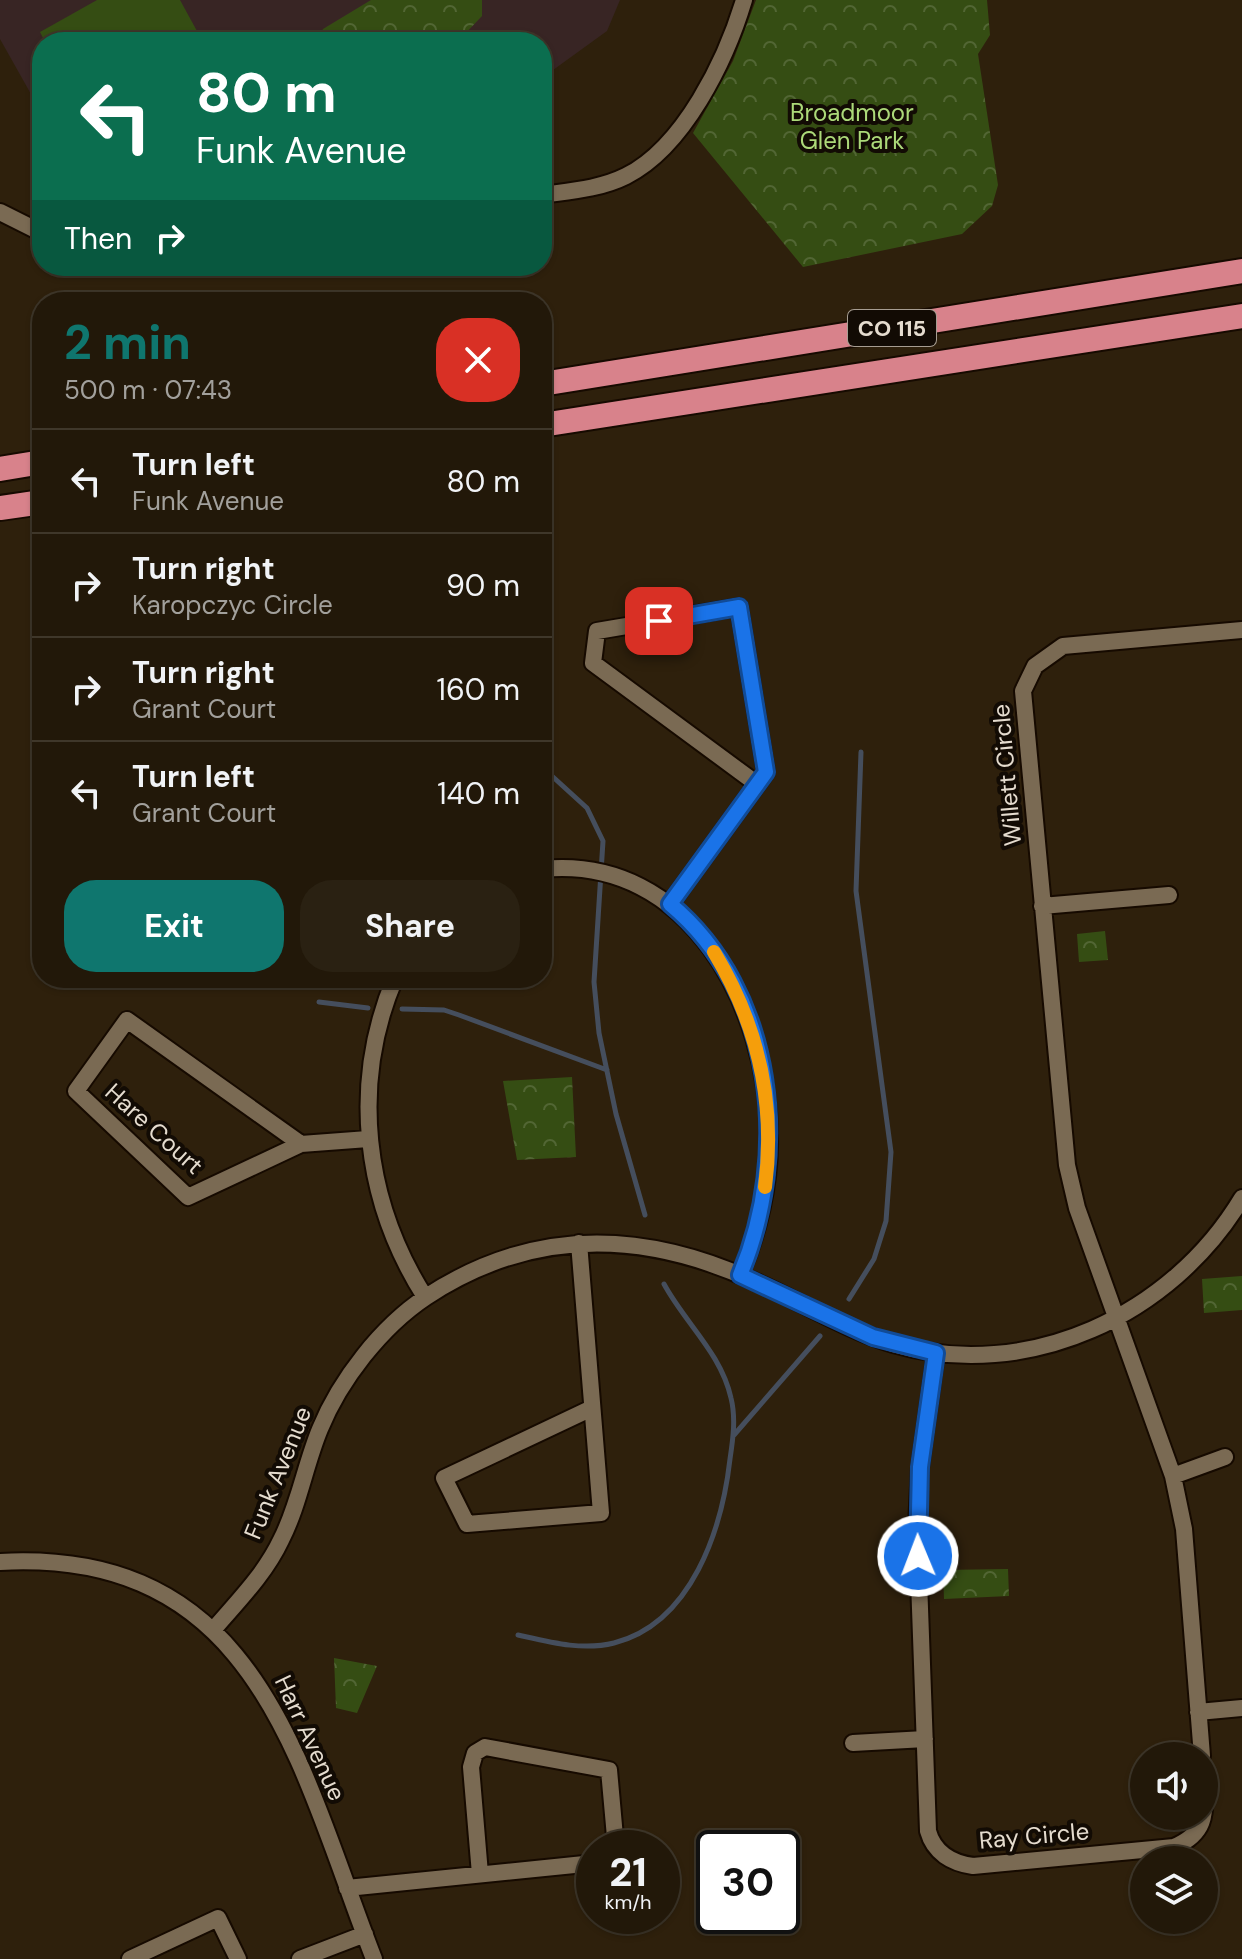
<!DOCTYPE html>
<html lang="en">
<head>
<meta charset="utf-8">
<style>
	:root { --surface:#221809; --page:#2a2112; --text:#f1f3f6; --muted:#a2a09c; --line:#3f372a; --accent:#0f766e }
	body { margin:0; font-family:"DM Sans",sans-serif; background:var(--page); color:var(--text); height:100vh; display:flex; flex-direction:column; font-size:30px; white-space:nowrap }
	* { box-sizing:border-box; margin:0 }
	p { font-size:26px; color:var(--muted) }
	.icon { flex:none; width:44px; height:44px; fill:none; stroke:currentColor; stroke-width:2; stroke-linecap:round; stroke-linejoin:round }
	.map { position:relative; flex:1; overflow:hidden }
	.side { position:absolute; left:32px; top:292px; width:520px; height:696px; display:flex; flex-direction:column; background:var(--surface); border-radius:32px; box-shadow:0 2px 6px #0004,0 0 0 2px var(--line) }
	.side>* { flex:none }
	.hud { position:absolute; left:32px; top:32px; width:520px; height:244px; border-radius:32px; box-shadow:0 2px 6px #0004,0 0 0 2px var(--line); background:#0b6e4f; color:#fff; overflow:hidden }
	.tools { position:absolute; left:1130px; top:1742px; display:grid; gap:16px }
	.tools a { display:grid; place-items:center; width:88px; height:88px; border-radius:50%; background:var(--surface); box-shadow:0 2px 6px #0004,0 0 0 2px var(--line); font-size:40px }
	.speed { position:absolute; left:576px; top:1830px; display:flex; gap:16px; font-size:40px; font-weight:700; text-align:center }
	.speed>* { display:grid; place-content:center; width:104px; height:104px; border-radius:50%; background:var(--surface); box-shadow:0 2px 6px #0004,0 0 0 2px var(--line); line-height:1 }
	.speed small { font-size:20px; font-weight:400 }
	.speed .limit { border:4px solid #111; border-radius:12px; background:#fff; color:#111 }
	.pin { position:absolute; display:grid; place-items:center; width:68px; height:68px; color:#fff; margin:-34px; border-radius:16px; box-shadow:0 4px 12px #0006 }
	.me { position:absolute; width:88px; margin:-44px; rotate:359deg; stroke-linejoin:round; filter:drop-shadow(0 0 6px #0008) }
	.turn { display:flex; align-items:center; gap:28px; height:168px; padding:0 32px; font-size:36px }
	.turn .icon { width:104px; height:104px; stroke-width:2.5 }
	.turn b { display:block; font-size:56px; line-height:68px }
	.then { display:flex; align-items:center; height:76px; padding:0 32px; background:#0003; gap:16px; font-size:30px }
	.round { display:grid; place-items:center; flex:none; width:84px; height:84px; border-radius:32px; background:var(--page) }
	.head { display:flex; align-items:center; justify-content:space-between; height:136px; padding:0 32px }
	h1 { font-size:48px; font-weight:700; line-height:60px; color:var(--accent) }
	.primary-button { display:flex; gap:16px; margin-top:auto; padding:16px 32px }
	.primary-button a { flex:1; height:92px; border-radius:32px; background:var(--accent); color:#fff; font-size:32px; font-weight:700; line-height:92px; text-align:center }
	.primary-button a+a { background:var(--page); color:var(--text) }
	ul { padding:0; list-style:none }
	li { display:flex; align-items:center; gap:24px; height:104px; padding:0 32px; border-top:2px solid var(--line) }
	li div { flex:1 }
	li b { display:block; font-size:30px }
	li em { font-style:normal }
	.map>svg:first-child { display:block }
</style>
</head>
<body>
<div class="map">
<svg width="1242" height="1959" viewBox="0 0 1242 1959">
	<defs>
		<pattern id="park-crowns" width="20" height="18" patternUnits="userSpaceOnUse" patternTransform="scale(2)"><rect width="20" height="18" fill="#354d13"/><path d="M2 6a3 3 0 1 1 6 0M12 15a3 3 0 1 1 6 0" fill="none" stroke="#526634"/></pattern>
	</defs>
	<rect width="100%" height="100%" fill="#2e200c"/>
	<path fill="#382524" d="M0,0H620L607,31L542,78V42H42V106L36,103L0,39Z"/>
	<path fill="#354d13" d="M97,0H180L203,42H45L40,32Z"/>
	<path fill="url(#park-crowns)" d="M371,0H482V16L461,38L439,42H317L323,29Z
		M756,0H987L990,35L978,54L998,185L992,206L962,234L803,267L693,133L733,61Z
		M1105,931L1108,960L1079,962L1077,934Z
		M572,1077L576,1157L517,1160L503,1081Z
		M1242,1276V1310L1204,1313L1202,1279Z
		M1008,1569L1009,1596L944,1599L943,1570Z
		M334,1658L377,1666L357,1713L336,1708Z"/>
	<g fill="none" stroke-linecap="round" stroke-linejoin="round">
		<path stroke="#454e5d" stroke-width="5" d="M542,767L587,808L603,841L594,982L599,1033L616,1114L645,1215
			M319,1002L368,1008
			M402,1009L444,1010L459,1015L607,1070
			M849,1299L874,1259L886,1221L891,1152L856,891L861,752
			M734,1435L820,1336
			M518,1635C549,1642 582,1651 614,1643C692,1623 722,1529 730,1459C733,1439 736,1418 731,1398C721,1353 685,1323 664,1284"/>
		<defs>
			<path id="minor" d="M542,195C570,191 600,189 626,176C684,147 726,60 744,0
				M0,212L42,233
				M542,869C691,854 769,1009 769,1138C770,1184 758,1233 740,1275
				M670,904L766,772L739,607L597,631L593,663L757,784
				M1042,906L1169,895
				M395,978C350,1084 364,1201 425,1297
				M301,1144L188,1197L76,1091L127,1020L301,1144L368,1139
				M579,1243L601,1513L467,1524L444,1478L592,1408
				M936,1353L920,1467L917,1525L928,1831C934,1853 952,1863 973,1866L1174,1847C1205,1834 1206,1815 1204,1785
				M1173,1476L1225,1457
				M0,1562C260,1548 299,1767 374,1959
				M214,1629C238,1601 265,1574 281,1540C299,1505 305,1465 320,1429C340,1380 381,1327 426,1297C532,1227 644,1230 756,1282C802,1302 846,1330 893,1344C1028,1383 1172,1315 1242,1198
				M1198,1712L1242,1708
				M853,1743L925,1739
				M1202,1756L1184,1529L1173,1476L1077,1208L1067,1165L1023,691L1035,666L1063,646L1242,630
				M480,1874L471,1767L475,1753L485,1747L609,1770L616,1848
				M347,1888L594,1863
				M130,1959L218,1918L238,1959
				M300,1959L365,1934"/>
			<path id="motorway" d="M542,384L1242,271
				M542,425L1242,316
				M0,469L42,462
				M0,508L42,502"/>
		</defs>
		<use href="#minor" stroke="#160a00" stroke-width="20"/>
		<use href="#motorway" stroke="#160a00" stroke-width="28"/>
		<use href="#minor" stroke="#7a6a53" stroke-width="16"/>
		<use href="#motorway" stroke="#d8828b" stroke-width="24"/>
	</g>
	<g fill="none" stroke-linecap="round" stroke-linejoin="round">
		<defs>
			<path id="route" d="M659,621L739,607L766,772L670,904C776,992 791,1154 740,1275L873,1337L936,1353L920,1467L918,1556"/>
		</defs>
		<use href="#route" stroke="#114b97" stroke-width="20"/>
		<use href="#route" stroke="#1a73e8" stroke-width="14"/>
		<path stroke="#f59e0b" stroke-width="14" d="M714,952C758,1025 776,1103 765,1187"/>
	</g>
	<g text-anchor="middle" stroke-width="8" stroke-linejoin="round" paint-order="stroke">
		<rect fill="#120b04" stroke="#a69d92" stroke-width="2" x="848" y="310" width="88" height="36" rx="6"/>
		<g font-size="22" font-weight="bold" fill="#e5dccf">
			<text x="892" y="336">CO 115</text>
		</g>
		<g font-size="24" fill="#acd979" stroke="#120b04">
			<text x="852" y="121">Broadmoor<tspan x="852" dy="28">Glen Park</tspan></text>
		</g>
		<g font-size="24" fill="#e5dccf" stroke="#120b04">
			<text transform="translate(1007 775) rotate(-95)" y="8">Willett Circle</text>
			<text transform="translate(154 1129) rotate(42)" y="8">Hare Court</text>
			<text transform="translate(278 1473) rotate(-68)" y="8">Funk Avenue</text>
			<text transform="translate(310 1738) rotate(65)" y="8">Harr Avenue</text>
			<text transform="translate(1034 1836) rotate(-5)" y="8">Ray Circle</text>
		</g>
	</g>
</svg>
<div class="tools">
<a><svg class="icon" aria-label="sound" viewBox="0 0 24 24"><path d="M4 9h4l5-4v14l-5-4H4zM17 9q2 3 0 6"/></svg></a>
<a><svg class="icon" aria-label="layers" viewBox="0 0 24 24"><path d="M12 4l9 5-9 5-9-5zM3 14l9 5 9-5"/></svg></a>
</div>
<div class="speed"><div>21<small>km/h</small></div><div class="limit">30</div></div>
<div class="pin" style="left:659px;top:621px;background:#d93025"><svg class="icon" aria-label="arrive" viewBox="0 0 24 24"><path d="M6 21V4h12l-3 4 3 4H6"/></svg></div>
<svg class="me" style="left:918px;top:1556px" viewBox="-20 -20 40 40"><circle r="17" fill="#1a73e8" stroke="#fff" stroke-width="3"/><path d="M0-11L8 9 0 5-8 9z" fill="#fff"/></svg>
<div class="hud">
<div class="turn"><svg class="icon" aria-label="left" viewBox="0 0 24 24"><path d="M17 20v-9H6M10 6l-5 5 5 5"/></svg><div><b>80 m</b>Funk Avenue</div></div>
<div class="then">Then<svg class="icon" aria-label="right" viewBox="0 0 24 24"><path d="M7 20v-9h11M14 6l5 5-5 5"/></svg></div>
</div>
<section class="side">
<div class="head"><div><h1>2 min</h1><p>500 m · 07:43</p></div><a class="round" style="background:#d93025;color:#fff"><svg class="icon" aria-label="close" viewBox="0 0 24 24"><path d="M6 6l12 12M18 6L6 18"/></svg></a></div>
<ul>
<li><svg class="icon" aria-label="left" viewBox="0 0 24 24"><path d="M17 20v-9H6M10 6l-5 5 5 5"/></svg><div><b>Turn left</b><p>Funk Avenue</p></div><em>80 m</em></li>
<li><svg class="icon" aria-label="right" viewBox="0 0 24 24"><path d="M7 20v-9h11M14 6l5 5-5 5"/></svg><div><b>Turn right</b><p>Karopczyc Circle</p></div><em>90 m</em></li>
<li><svg class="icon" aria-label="right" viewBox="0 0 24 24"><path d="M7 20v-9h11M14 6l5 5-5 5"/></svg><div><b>Turn right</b><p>Grant Court</p></div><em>160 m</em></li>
<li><svg class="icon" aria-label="left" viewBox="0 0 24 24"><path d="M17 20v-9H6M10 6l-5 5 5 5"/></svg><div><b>Turn left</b><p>Grant Court</p></div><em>140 m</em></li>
</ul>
<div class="primary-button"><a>Exit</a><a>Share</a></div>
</section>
</div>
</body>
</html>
